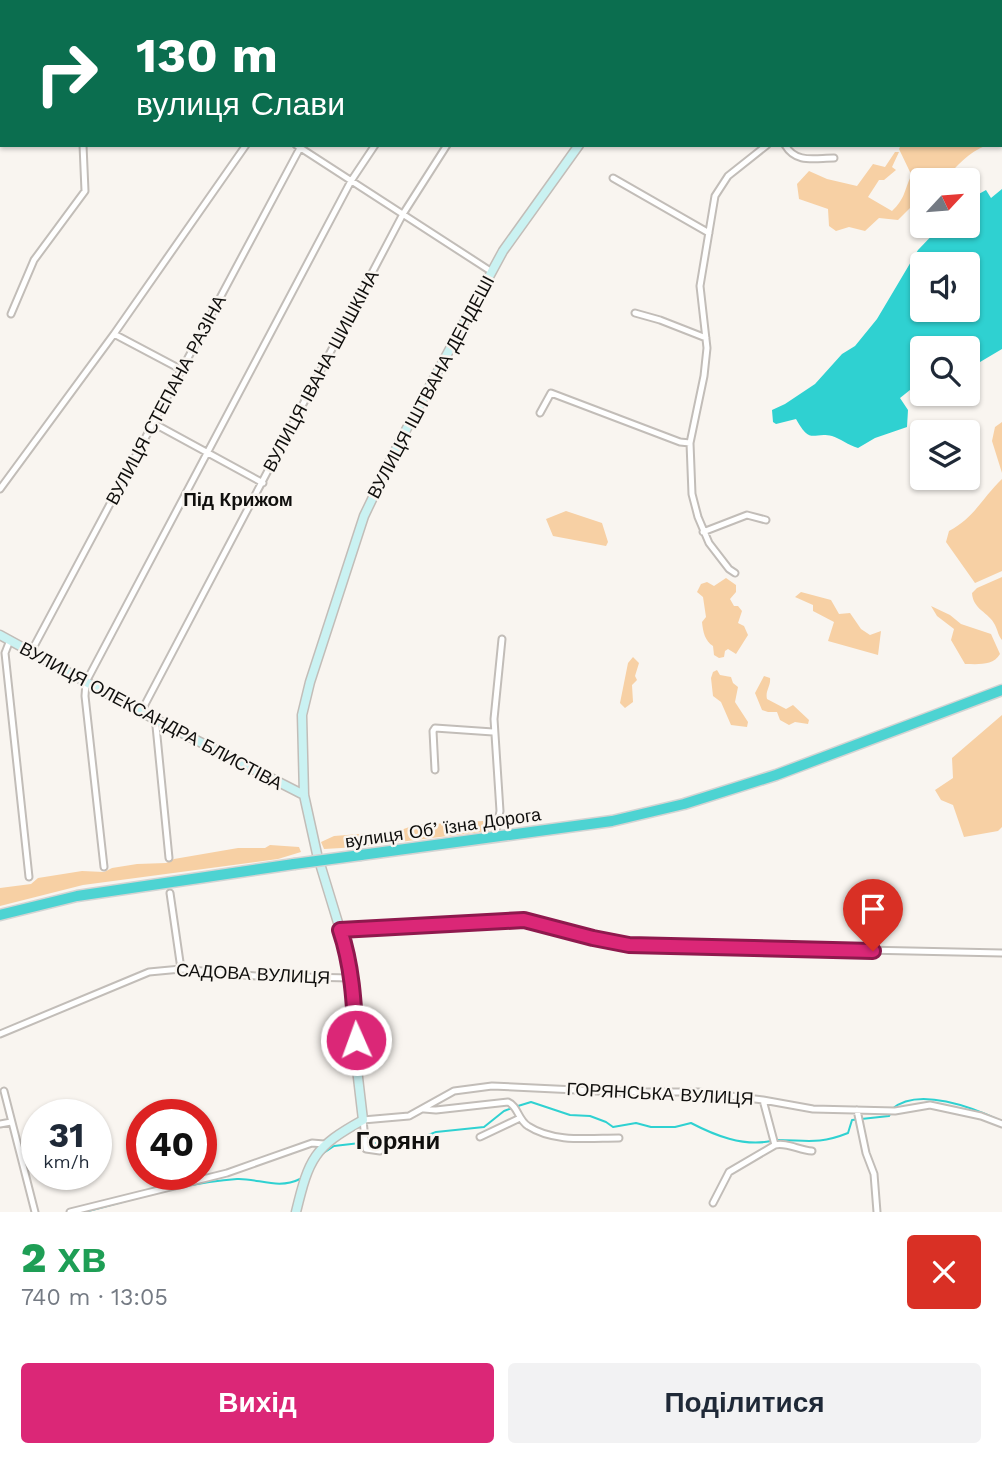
<!DOCTYPE html>
<html lang="uk">
<head>
<meta charset="utf-8">
<style>
	:root { --surface:#fff; --page:#f2f2f3; --text:#1f2937; --muted:#747a83; --accent:#db2777 }
	body { margin:0; font-family:"Work Sans",sans-serif; background:var(--page); color:var(--text); height:100vh; display:flex; flex-direction:column; font-size:26px; white-space:nowrap }
	* { box-sizing:border-box; margin:0 }
	p { font-size:23px; color:var(--muted) }
	.icon { flex:none; width:38px; height:38px; fill:none; stroke:currentColor; stroke-width:2; stroke-linecap:round; stroke-linejoin:round }
	.map { position:relative; height:1212px; overflow:hidden }
	.side { display:flex; flex-direction:column; background:var(--surface); flex:1 }
	.side>* { flex:none }
	.banner { position:absolute; left:0px; top:0px; width:1003px; height:147px; box-shadow:0 2px 5px #0004; background:#0b6e4f; color:#fff; overflow:hidden }
	.needle { width:46px; rotate:64deg }
	.controls { position:absolute; left:910px; top:168px; display:grid; gap:14px }
	.controls a { display:grid; place-items:center; width:70px; height:70px; border-radius:7px; background:var(--surface); box-shadow:0 2px 5px #0004; font-size:35px }
	.speed { position:absolute; left:21px; top:1099px; display:flex; gap:14px; font-size:35px; font-weight:700; text-align:center }
	.speed>* { display:grid; place-content:center; width:91px; height:91px; border-radius:50%; background:var(--surface); box-shadow:0 2px 5px #0004; line-height:1 }
	.speed small { font-size:18px; font-weight:400 }
	.speed .limit { border:10px solid #d22; background:#fff; color:#111 }
	.pin { position:absolute; display:grid; place-items:center; width:60px; height:60px; color:#fff; margin:-72px -30px; border-radius:50% 50% 50% 0; rotate:-45deg; box-shadow:0 0 7px #0007 }
	.pin .icon { rotate:45deg }
	.me { position:absolute; width:77px; margin:-38px; rotate:358deg; stroke-linejoin:round; filter:drop-shadow(0 0 5px #0008) }
	.turn { display:flex; align-items:center; gap:24px; height:147px; padding:0 21px; font-size:32px }
	.turn .icon { width:91px; height:91px; stroke-width:2.5 }
	.turn b { display:block; font-size:49px; line-height:60px }
	.round { display:grid; place-items:center; flex:none; width:74px; height:74px; border-radius:7px; background:var(--page) }
	.overview { display:flex; align-items:center; justify-content:space-between; height:119px; padding:0 21px }
	h1 { font-size:42px; font-weight:800; line-height:52px; color:#1e9e55 }
	.primary-button { display:flex; gap:14px; margin-top:auto; padding:14px 21px }
	.primary-button a { flex:1; height:80px; border-radius:7px; background:var(--accent); color:#fff; font-size:28px; font-weight:800; line-height:80px; text-align:center }
	.primary-button a+a { background:var(--page); color:var(--text) }
	.map>svg:first-child { display:block }
</style>
</head>
<body>
<div class="map">
<svg width="1002" height="1212" viewBox="0 0 1002 1212">
	<rect width="100%" height="100%" fill="#f9f5f0"/>
	<path fill="#f7d0a4" d="M901,145H987C967,153 958,165 944,180H922V186L910,172L899,149Z
		M895,152H899L892,167L896,170L884,180H879L868,197L892,211C905,199 904,191 911,176L922,196L898,220L879,218L865,231L849,227L836,231L829,226L828,209L799,199L797,184L809,171L827,179L857,186L873,164L885,167Z
		M1002,422V473L992,441L995,427Z
		M1002,479V571L975,583L946,542L949,531C975,517 982,498 1002,479Z
		M566,511L602,523L608,542L606,546L553,536L546,519Z
		M1002,577V640C998,635 998,631 995,625C989,612 973,610 972,593L977,588Z
		M726,578L736,585V592L730,599L734,606H738L742,611L738,623L744,626L748,635L736,654L728,649L725,651L724,657L719,658L714,655L713,646C705,641 703,632 702,622L706,617L703,597L697,592L701,584L707,582L714,586Z
		M801,592L831,600L839,614L850,613L861,629L870,635L881,631L878,655L828,641L834,622L813,611V605L795,597Z
		M931,606L950,615L961,624L991,634L1000,654C993,666 978,664 965,664L951,640L954,629L937,616Z
		M633,657L639,663L635,676L637,680L632,685L633,702L625,708L620,703L628,663Z
		M717,670L720,675L731,677L733,683L738,687L735,702L748,722L747,727L731,725L721,702L713,696L711,678L713,672Z
		M764,676L770,678C771,686 765,691 767,699L786,709L793,705L809,720L808,724L795,722L789,725L780,720L777,712H768L762,710L755,693Z
		M1002,715V827L998,831L964,837L953,805L941,800L935,790L953,778L952,758Z
		M483,821L489,831L359,847L324,849L321,842L334,836L398,831L415,825Z
		M270,845L299,847L301,852L278,859L83,885L0,906V888L31,884L38,878L82,871L104,872L112,868L137,864L166,863L174,859L238,848H265Z"/>
	<path fill="#2fd1d1" fill-rule="evenodd" d="M1002,189V349L975,365L968,366V348H922V386L910,390L900,398L908,410L907,427L875,438L858,448C848,445 841,439 832,436C813,431 811,446 796,419L776,424L773,422L772,410L785,404L815,384L842,354L855,346L877,319L918,250L941,226H968V200L986,190L991,198ZM922,264H968V310H922Z"/>
	<g fill="none" stroke-linecap="round" stroke-linejoin="round">
		<path stroke="#2fd1d1" stroke-width="2" d="M518,1106L531,1102L570,1115L590,1116L606,1122L613,1127L636,1123L651,1127H675L691,1123C714,1135 743,1147 771,1141
			M892,1109C918,1086 974,1108 1001,1121
			M776,1140C806,1140 818,1145 848,1133L852,1120L889,1116L890,1114
			M367,1143L405,1144L436,1132L484,1127L504,1111L512,1108
			M322,1154L334,1146L360,1143
			M84,1212C132,1200 187,1182 237,1179C258,1178 278,1190 300,1179"/>
		<defs>
			<path id="street" d="M951,0L954,2
				M354,2L356,0
				M468,2L469,0
				M541,2L542,0
				M823,2L825,0
				M0,36L2,38
				M296,145L492,272
				M785,145C796,164 815,158 834,158
				M613,178L709,233
				M635,313L660,320L706,338
				M11,314L34,260L85,191L83,145
				M114,334L182,370
				M540,413L551,393L680,442L690,443
				M153,423L263,483
				M0,489L114,334L246,145
				M703,532L747,515L766,520
				M735,573L729,569L709,543L698,517L692,494L690,443L704,376L707,348L700,286L715,196L728,176L767,145
				M10,640L5,653L29,877
				M31,652L300,148
				M141,712L403,214L447,145
				M157,719L156,726L169,858
				M435,770L433,731L435,728L493,732
				M495,837L500,811L494,719L502,639
				M104,867L85,696L86,682L351,181L375,145
				M170,893L181,969
				M340,930L353,931L524,920L593,938L629,945L1002,953
				M0,1034L149,972L181,969L256,976L351,978
				M4,1091L35,1212
				M763,1100L775,1145
				M424,1109L436,1110L508,1102C518,1106 518,1120 528,1126C554,1143 590,1138 619,1138
				M857,1110L866,1153L874,1174L877,1212
				M0,1124L11,1122
				M480,1137L520,1118
				M380,1151L366,1149L363,1120L409,1116L454,1091L492,1086L618,1092H698L763,1100L813,1109L895,1111L930,1105L981,1116L1002,1124
				M713,1203L729,1172L775,1145C786,1142 799,1150 812,1151
				M70,1212L227,1173L312,1143L324,1144"/>
			<path id="secondary" d="M683,2L684,0
				M0,635L141,712L304,795
				M317,854L304,795L302,715L310,682L364,516L400,441L503,251L579,145
				M296,1212C309,1158 314,1147 363,1120L357,1069L354,997L346,949L321,867"/>
			<path id="highway" d="M361,855L612,821L684,804L776,775L1002,690
				M0,915L77,896L294,864"/>
		</defs>
		<use href="#street" stroke="#c2bdb8" stroke-width="9"/>
		<use href="#secondary" stroke="#c2bdb8" stroke-width="11"/>
		<use href="#highway" stroke="#d4d4d3" stroke-width="13"/>
		<use href="#street" stroke="#fff" stroke-width="5"/>
		<use href="#secondary" stroke="#caf2f2" stroke-width="8"/>
		<use href="#highway" stroke="#4dd3d2" stroke-width="10"/>
		<defs>
			<path id="rail" d="M19,2L21,0
				M0,9L2,7"/>
		</defs>
		<use href="#rail" stroke="#3f3e3b" stroke-width="4.5"/>
		<use href="#rail" stroke="#f9f5f0" stroke-width="2" stroke-dasharray="5" stroke-linecap="butt"/>
		<defs>
			<path id="highway-bridge" d="M294,864L361,855"/>
		</defs>
		<use href="#highway-bridge" stroke="#d4d4d3" stroke-width="13" stroke-linecap="butt"/>
		<use href="#highway-bridge" stroke="#4dd3d2" stroke-width="10"/>
	</g>
	<g fill="none" stroke-linecap="round" stroke-linejoin="round">
		<defs>
			<path id="route" d="M356,1040C354,1003 352,965 340,930L524,920L593,938L629,945L873,951"/>
		</defs>
		<use href="#route" stroke="#8e194d" stroke-width="18"/>
		<use href="#route" stroke="#db2777" stroke-width="12"/>
	</g>
	<g text-anchor="middle" stroke-width="5" stroke-linejoin="round" paint-order="stroke">
		<g font-size="18" fill="#100f0d" stroke="#f9f5f0">
			<text transform="translate(321 371) rotate(-62)" y="6">ВУЛИЦЯ ІВАНА ШИШКІНА</text>
			<text transform="translate(431 387) rotate(-62)" y="6">ВУЛИЦЯ ІШТВАНА ДЕНДЕШІ</text>
			<text transform="translate(166 400) rotate(-62)" y="6">ВУЛИЦЯ СТЕПАНА РАЗІНА</text>
			<text transform="translate(151 716) rotate(28)" y="6">ВУЛИЦЯ ОЛЕКСАНДРА БЛИСТІВА</text>
			<text transform="translate(443 828) rotate(-8)" y="6">вулиця Обʼїзна Дорога</text>
			<text transform="translate(253 974) rotate(3)" y="6">САДОВА ВУЛИЦЯ</text>
			<text transform="translate(660 1094) rotate(3)" y="6">ГОРЯНСЬКА ВУЛИЦЯ</text>
		</g>
		<g font-size="19" font-weight="bold" fill="#100f0d" stroke="#f9f5f0">
			<text x="238" y="506">Під Крижом</text>
		</g>
		<g font-size="24" font-weight="bold" fill="#100f0d" stroke="#f9f5f0">
			<text x="398" y="1149">Горяни</text>
		</g>
	</g>
</svg>
<div class="controls">
<a><svg class="needle" viewBox="-14 -14 28 28"><path d="M0-13l5 13h-10z" fill="#e53935"/><path d="M0 13l5-13h-10z" fill="#747a83"/></svg></a>
<a><svg class="icon" aria-label="sound" viewBox="0 0 24 24"><path d="M4 9h4l5-4v14l-5-4H4zM17 9q2 3 0 6"/></svg></a>
<a><svg class="icon" aria-label="search" viewBox="0 0 24 24"><circle cx="10" cy="10" r="6"/><path d="M15 15l6 6"/></svg></a>
<a><svg class="icon" aria-label="layers" viewBox="0 0 24 24"><path d="M12 4l9 5-9 5-9-5zM3 14l9 5 9-5"/></svg></a>
</div>
<div class="speed"><div>31<small>km/h</small></div><div class="limit">40</div></div>
<div class="pin" style="left:873px;top:951px;background:#d93025"><svg class="icon" aria-label="arrive" viewBox="0 0 24 24"><path d="M6 21V4h12l-3 4 3 4H6"/></svg></div>
<svg class="me" style="left:356px;top:1040px" viewBox="-20 -20 40 40"><circle r="17" fill="#db2777" stroke="#fff" stroke-width="3"/><path d="M0-11L8 9 0 5-8 9z" fill="#fff"/></svg>
<div class="banner">
<div class="turn"><svg class="icon" aria-label="right" viewBox="0 0 24 24"><path d="M7 20v-9h11M14 6l5 5-5 5"/></svg><div><b>130 m</b>вулиця Слави</div></div>
</div>
</div>
<section class="side">
<div class="overview"><div><h1>2 хв</h1><p>740 m · 13:05</p></div><a class="round" style="background:#d93025;color:#fff"><svg class="icon" aria-label="close" viewBox="0 0 24 24"><path d="M6 6l12 12M18 6L6 18"/></svg></a></div>
<div class="primary-button"><a>Вихід</a><a>Поділитися</a></div>
</section>
</body>
</html>
